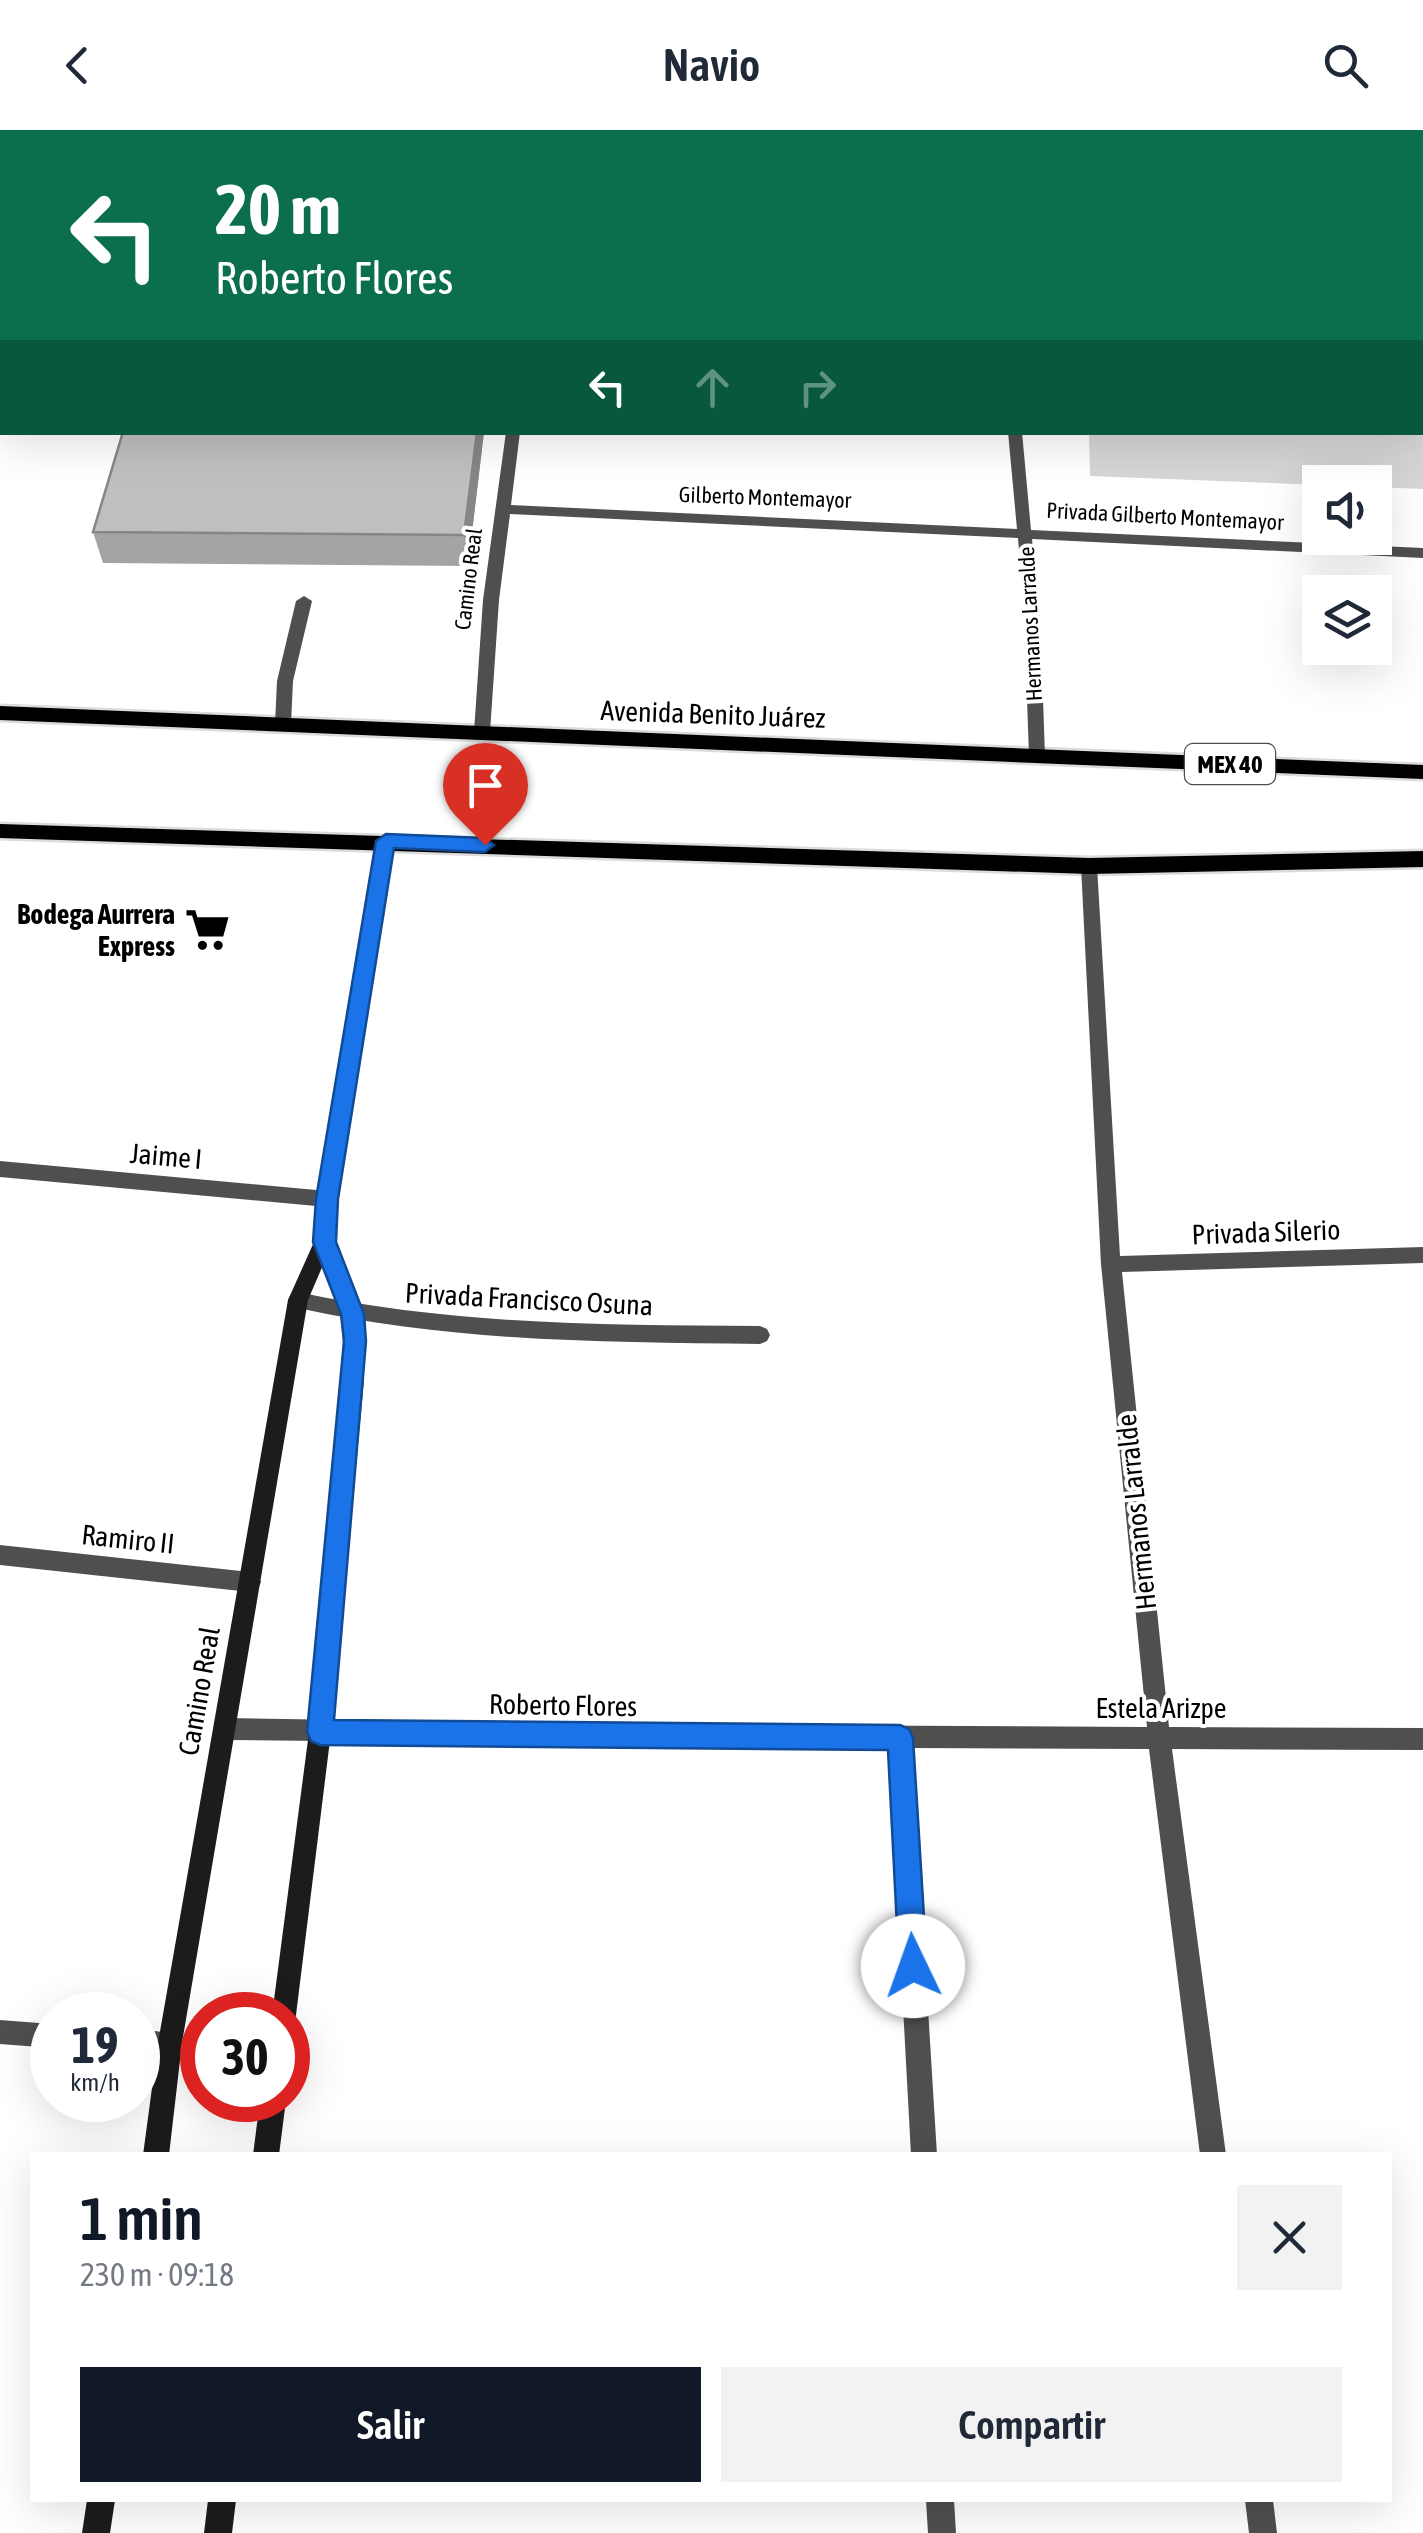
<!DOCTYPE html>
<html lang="es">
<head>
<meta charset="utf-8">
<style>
	:root { --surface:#fff; --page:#f2f2f3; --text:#1f2937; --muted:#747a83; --accent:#111827 }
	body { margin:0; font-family:"Asap Condensed",sans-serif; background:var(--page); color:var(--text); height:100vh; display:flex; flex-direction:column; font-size:38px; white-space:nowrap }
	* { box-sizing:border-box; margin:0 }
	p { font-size:32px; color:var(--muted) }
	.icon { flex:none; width:55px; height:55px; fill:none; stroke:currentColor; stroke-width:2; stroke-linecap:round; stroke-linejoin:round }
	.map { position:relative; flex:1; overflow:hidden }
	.details { position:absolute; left:30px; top:2022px; width:1362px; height:350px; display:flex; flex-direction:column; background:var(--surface); border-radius:0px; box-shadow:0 10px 40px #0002 }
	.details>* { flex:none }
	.guide { position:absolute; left:0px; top:0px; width:1425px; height:305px; box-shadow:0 10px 40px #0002; background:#0b6e4f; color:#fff; overflow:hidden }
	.fabs { position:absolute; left:1302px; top:335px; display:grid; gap:20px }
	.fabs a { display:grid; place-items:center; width:90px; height:90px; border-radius:0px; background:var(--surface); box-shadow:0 10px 40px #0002; font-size:50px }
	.speed { position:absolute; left:30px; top:1862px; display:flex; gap:20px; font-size:50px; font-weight:700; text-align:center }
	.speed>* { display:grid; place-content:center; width:130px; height:130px; border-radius:50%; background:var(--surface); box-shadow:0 10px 40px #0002; line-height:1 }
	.speed small { font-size:25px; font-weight:400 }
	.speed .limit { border:15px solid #d22; background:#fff; color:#111 }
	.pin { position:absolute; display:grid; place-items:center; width:85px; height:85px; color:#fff; margin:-102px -42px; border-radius:50% 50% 50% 0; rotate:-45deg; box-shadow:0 0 10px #0007 }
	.pin .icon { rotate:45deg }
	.me { position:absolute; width:110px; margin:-55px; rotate:357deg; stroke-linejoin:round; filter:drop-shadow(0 0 8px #0008) }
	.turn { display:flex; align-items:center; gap:35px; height:210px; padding:0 50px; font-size:45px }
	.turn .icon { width:130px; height:130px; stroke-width:2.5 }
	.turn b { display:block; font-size:70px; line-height:85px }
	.lanes { display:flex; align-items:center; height:95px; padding:0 50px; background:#0003; justify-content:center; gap:50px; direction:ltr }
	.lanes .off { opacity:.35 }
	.round { display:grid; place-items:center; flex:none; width:105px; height:105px; border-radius:0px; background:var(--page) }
	.summary { display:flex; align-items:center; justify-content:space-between; height:170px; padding:0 50px }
	h1 { font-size:60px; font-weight:600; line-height:75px; color:var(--accent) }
	.button { display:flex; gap:20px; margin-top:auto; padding:20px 50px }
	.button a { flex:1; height:115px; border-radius:0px; background:var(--accent); color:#fff; font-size:40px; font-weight:600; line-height:115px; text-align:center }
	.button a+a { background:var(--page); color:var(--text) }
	header { display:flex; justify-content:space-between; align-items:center; height:130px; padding:0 50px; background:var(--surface); font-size:45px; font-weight:600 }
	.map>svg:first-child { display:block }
</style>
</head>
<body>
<header><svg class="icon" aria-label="back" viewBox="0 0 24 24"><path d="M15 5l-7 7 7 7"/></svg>Navio<svg class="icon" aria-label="search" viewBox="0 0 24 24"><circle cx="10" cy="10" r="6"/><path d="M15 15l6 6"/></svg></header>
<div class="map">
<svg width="1423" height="2403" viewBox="0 0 1423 2403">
	<rect width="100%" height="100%" fill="#fff"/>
	<path fill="#d6d6d6" d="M655,0H1391L1394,2H660Z
		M1423,33V359L1375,357V352L1320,355L1090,346L1089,303L1422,302Z"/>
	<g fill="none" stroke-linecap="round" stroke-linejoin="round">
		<defs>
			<path id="primary" d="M0,576L1423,635V649L0,590Z
				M0,694L1089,728L1423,721V737L1089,744L0,708Z"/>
		</defs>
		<use href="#primary" stroke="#dbdbdb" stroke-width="5"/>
		<path stroke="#717171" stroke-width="4" stroke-dasharray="1 4" stroke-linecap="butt" d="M1145,0L1152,2"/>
		<path fill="#4f4f4f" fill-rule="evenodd" d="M304,466L312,471L293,551L291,594L283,599L275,594L277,551L296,471Z"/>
		<path fill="#4f4f4f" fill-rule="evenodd" d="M532,0H544V2H532Z
			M1385,0H1399L1400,2H1387Z
			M1422,29H1423V37H1422Z
			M506,302H520L511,375L1017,399L1008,302H1022L1031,400L1423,418V428L1032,409L1040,483L1045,626L1037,632L1029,626L1024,483L1018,408L510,384L499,470L490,602L482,607L474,602L483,470Z
			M1089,730L1097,736L1120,1126L1423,1117V1133L1122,1142L1169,1597L1423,1598V1620L1172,1619L1226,2025H1200L1149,1619L912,1618L937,2025H911L889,1617L226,1610L218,1607L215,1599L218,1591L226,1588L591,1594L1147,1597L1101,1134L1081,736Z
			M0,1031L327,1061L334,1063L337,1069L334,1075L327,1077L0,1047Z
			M298,1162C451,1195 604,1195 760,1196L767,1199L770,1205L767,1211L760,1214C604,1212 451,1212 298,1178L291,1176L288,1170L291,1164Z
			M0,1415L250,1442L258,1445L261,1452L258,1459L250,1462L0,1435Z
			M0,1890L52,1894V1918L0,1914Z
			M138,1899L179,1904L182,1913L179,1922L170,1925L138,1923Z
			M926,2370H954L956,2403H928Z
			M1245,2370H1273L1277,2403H1249Z"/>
		<path fill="#1c1c1c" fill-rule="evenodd" d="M386,705L394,711L337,1069L334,1112L362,1184L364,1250L331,1602L296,1885L293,1894L288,1896V1885H272L309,1602L344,1250L342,1184L323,1135L308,1170L182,1913L169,2025H143L158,1913L288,1170L314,1112L317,1069L378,711Z
			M260,1970H286L279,2025H253Z
			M87,2370H115L110,2403H82Z
			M208,2370H236L232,2403H204Z"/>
		<use href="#primary" fill="#000" fill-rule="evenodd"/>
	</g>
	<path fill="#a4a4a4" d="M123,302H484L468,436L103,433L93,402Z"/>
	<path fill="#868686" d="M477,302H484L468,436L464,405Z"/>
	<path fill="#bfbfbf" stroke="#868686" stroke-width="2.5" d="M215,0H516V2H214Z
		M123,302H477L464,405L93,402Z"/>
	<path fill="#1a73e8" stroke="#114b97" stroke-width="2.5" d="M386,704L485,708L494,715L485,722L394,718L338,1069L336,1112L364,1184L366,1211L334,1590L900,1595L909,1599L913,1608L927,1836L923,1845L913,1849L904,1845L899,1836L888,1620L320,1615L311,1611L307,1602L344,1211L341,1184L313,1112L316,1069L376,711Z"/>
	<defs>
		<symbol id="supermarket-bare" viewBox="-9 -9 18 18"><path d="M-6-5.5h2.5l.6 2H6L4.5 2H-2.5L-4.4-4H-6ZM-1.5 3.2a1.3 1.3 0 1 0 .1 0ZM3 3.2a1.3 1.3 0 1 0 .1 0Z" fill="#000" stroke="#fff" stroke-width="2.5" paint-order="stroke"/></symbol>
	</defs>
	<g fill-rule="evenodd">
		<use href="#supermarket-bare" x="176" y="768" width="63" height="63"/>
	</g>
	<g text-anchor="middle" stroke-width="8" stroke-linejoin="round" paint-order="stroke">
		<g font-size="22" fill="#000" stroke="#fff">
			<text transform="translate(765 367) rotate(2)" y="8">Gilberto Montemayor</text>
			<text transform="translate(1165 386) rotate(3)" y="8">Privada Gilberto Montemayor</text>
			<text transform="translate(468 449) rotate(-83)" y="8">Camino Real</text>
			<text transform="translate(1030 494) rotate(-93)" y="8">Hermanos Larralde</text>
		</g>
		<rect fill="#fff" stroke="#4c4c4c" stroke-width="2.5" x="1185" y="614" width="90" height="40" rx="8"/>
		<g font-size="25" font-weight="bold" fill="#000">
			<text x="1230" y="643">MEX 40</text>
		</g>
		<g font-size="28" fill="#000" stroke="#fff">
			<text transform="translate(713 584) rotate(2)" y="10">Avenida Benito Juárez</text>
			<text transform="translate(166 1026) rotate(5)" y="10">Jaime I</text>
			<text transform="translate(1266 1102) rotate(-2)" y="10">Privada Silerio</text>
			<text transform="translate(529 1169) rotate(3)" y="10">Privada Francisco Osuna</text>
			<text transform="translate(1136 1382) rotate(-96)" y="10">Hermanos Larralde</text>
			<text transform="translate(128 1409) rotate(6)" y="10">Ramiro II</text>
			<text transform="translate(199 1561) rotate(-80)" y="10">Camino Real</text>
			<text transform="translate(563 1575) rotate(1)" y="10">Roberto Flores</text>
			<text x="1161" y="1588">Estela Arizpe</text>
		</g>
		<g font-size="28" font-weight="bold" fill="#000" stroke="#fff" text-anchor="end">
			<text x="175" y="794">Bodega Aurrera<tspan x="175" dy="32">Express</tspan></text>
		</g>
	</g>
</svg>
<div class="fabs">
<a><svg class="icon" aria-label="sound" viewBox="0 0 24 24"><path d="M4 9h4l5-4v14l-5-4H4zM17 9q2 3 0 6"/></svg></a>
<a><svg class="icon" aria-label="layers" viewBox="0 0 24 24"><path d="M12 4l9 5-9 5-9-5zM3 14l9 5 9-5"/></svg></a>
</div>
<div class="speed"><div>19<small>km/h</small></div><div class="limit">30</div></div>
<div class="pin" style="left:485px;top:715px;background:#d93025"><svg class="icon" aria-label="arrive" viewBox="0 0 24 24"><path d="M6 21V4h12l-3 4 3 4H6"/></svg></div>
<svg class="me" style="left:913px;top:1836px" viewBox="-20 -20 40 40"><circle r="19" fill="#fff"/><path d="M0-13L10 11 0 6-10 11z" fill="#1a73e8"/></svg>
<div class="guide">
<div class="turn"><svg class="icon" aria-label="left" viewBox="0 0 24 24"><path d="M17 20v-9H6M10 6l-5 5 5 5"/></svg><div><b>20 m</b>Roberto Flores</div></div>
<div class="lanes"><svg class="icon" aria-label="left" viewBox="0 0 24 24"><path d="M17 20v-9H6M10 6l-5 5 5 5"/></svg><svg class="icon off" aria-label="ahead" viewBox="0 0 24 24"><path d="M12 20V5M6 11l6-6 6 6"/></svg><svg class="icon off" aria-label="right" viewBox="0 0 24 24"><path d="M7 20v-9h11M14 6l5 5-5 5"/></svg></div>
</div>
<section class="details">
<div class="summary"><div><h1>1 min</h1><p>230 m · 09:18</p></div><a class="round"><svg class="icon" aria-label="close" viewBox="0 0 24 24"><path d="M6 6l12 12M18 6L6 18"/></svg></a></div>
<div class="button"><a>Salir</a><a>Compartir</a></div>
</section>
</div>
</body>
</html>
